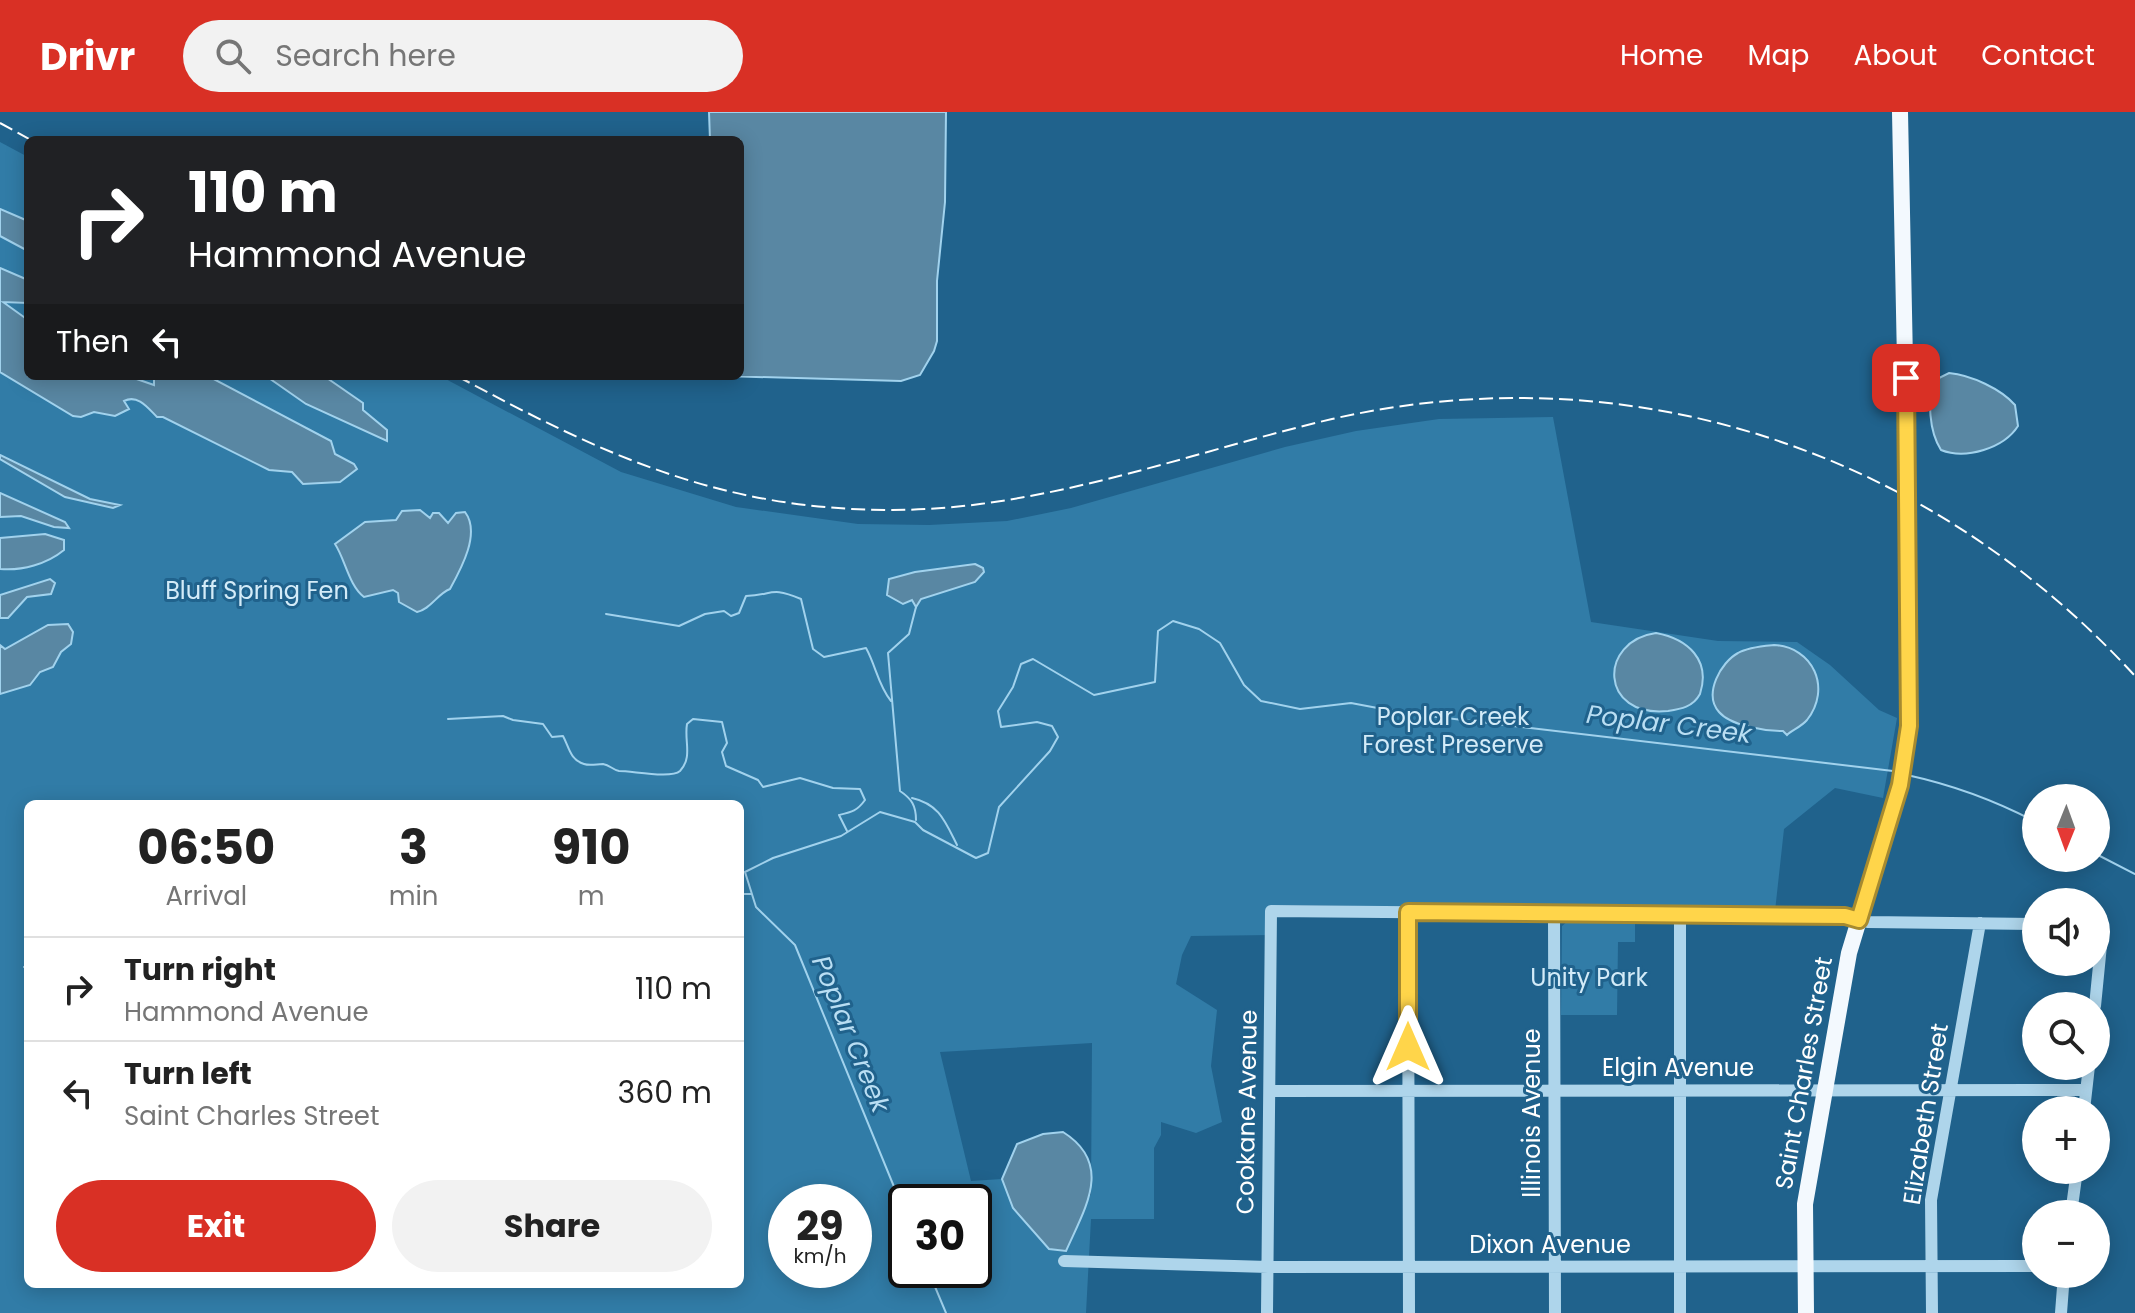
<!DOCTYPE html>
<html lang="en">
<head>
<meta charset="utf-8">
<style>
	:root { --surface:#fff; --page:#f2f2f2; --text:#222; --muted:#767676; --line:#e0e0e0; --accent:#d93025 }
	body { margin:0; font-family:Poppins,sans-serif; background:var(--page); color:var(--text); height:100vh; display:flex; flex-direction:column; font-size:30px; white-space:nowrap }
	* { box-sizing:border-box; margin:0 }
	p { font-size:26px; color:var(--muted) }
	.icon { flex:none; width:44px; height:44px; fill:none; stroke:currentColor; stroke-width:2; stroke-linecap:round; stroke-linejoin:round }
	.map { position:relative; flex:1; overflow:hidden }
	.details { position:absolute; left:24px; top:688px; width:720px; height:488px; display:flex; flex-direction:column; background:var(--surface); border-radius:12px; box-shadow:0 4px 20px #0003 }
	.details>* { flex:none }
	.hud { position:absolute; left:24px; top:24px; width:720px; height:244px; border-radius:12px; box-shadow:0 4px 20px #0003; background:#202124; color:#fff; overflow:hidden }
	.needle { width:52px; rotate:181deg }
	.controls { position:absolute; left:2022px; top:672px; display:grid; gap:16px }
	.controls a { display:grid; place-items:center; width:88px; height:88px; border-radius:50%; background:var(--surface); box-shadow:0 4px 20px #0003; font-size:40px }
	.speed { position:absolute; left:768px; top:1072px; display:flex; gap:16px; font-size:40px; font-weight:700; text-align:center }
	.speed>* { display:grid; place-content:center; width:104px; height:104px; border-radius:50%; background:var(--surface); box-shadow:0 4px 20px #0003; line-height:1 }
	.speed small { font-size:20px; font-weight:400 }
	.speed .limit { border:4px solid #111; border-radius:12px; background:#fff; color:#111 }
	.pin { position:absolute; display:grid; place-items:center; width:68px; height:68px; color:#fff; margin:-34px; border-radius:16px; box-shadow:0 4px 12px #0006 }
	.me { position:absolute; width:88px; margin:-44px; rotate:0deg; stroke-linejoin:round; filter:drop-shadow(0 0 6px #0008) }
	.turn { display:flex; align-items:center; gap:28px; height:168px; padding:0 32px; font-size:36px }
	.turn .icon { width:104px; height:104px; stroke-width:2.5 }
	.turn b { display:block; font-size:56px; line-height:68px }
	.then { display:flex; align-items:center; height:76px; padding:0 32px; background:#0003; gap:16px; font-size:30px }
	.eta { display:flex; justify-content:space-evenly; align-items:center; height:136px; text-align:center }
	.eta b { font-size:48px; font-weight:700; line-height:56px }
	.cta { display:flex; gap:16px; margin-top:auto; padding:16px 32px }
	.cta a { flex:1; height:92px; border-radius:48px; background:var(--accent); color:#fff; font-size:32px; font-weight:700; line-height:92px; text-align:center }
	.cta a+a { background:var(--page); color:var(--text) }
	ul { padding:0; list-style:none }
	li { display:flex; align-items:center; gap:24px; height:104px; padding:0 32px; border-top:2px solid var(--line) }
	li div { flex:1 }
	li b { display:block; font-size:30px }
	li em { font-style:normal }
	header { display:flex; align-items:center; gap:48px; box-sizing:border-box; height:112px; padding:0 40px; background:var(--accent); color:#fff }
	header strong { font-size:38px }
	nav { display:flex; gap:44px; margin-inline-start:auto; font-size:28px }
	.search { width:560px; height:72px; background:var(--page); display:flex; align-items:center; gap:20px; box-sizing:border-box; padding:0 28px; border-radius:44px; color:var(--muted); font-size:30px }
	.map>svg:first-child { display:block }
</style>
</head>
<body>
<header>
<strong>Drivr</strong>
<div class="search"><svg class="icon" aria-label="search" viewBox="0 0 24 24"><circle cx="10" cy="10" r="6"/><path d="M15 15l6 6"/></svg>Search here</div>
<nav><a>Home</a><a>Map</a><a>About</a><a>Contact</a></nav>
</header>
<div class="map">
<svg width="2135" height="1201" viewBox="0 0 2135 1201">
	<rect width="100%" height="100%" fill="#20628c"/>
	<path fill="#317ca7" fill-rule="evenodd" d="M0,30L28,45V264H440L621,360L736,395L858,412L929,413L1007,409L1071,396L1285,335L1356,319L1439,307L1553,305L1591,510L1718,529L1797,530L1830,553L1879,598L1897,606L1883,686L1835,676L1784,717L1775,799L1272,793L1271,823L1191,824L1182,843L1176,872L1217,898L1211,954L1222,1010L1196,1021L1161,1010V1023L1154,1036V1107H1091L1086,1201H0ZM28,692H740V1172H28ZM1092,931L1091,1083L1013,1096L1002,1067L971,1069L940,940ZM786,1090H854V1158H786ZM906,1090H974V1158H906Z
		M1568,809H1635V830H1618L1617,903H1561L1562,814Z"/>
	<path fill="#5987a3" stroke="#a1d2ed" stroke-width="2" d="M709,0H946L945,90L937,169V229L934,239L920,263L901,269L724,264H740V28H710Z
		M0,97L28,109V139L0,124Z
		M0,156L28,168V191L3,190L28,208V264H128L154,273V264H208L331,329L335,342L354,352L357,357L340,370L303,372L292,360L269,358L163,305H157C148,296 138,282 124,289L129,297L115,304L94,300L81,305L73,304L0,260Z
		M1949,261C1971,263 2001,277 2015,293L2018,314C2004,336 1966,348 1941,338C1929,319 1927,288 1935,268Z
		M266,264H324L363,291V298L387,318V329L306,292Z
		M0,343L90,387L120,393L113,396L65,385L0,347Z
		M0,381L65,410L69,416L54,415L21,404L0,405Z
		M420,398L430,406L433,401H439L448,411L456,401L465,400C481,421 461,457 450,477C437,482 431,497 417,500L399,490L398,481L393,478L364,485C349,474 345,447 335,432L365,410L396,408L402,399Z
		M45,422L64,428V438C47,452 22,459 0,457V426Z
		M975,452L983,456L984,460L975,470L921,487L916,495L912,488L903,492L887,483L889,467L915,460Z
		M50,467L55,471L51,482L27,485L8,506H0V483Z
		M68,512L73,520L71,532L61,540L53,555L40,560L30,573L0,582V533L5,537L48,513Z
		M1656,521C1688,527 1711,548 1700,582C1693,595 1681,597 1668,599C1599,606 1598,529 1656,521Z
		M1774,533C1813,535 1832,576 1807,608C1801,615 1792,618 1787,623L1783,619C1765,619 1731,614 1719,600C1703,582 1721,550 1738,541C1748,535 1763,534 1774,533Z
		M1063,1020C1114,1052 1085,1096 1066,1139L1049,1137L1013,1096L1002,1067L1017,1032L1043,1022Z"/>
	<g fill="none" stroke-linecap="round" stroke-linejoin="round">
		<path stroke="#a1d2ed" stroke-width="2" d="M606,502L679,514L705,502L724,499L731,504L739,501L746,484C774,483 770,474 801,487L813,537L824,545L866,536C876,554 878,573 891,589
			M448,607L503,604L513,608L543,612L552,625L563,624C569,635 570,648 584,652C590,654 597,652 603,652C610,653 613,658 619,659C633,659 671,667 680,659C693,645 684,629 687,612L693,607L722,610L727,631L722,640L726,654L758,668L763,675L800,666L833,676L860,677L865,688C857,699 852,700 839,703L847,719
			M1907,663C1953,673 1994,688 2036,710
			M912,686C939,692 945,709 957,733
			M916,708C916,694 912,687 900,679L888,541L909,522L916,495
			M2096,742L2135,762
			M740,782H751
			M24,855H28
			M906,1104L795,833L756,795L745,760L773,746L841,724L880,700L915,710L923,718L976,746L988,741L999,695L1050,639L1058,625L1052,614L1037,610L1001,615L998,599L1013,575L1021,552L1033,547L1094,583L1155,570L1158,519L1173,509L1199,517L1220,531L1244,573L1261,589L1300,597L1351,591L1404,601L1893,659
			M928,1158L946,1201"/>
		<path stroke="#aed5eb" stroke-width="12" d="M1408,800L1409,1201
			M1554,801L1555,1201
			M1680,802V1201
			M2095,894L2103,813H2096
			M1270,979L2086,978
			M2084,998L2089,954
			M2071,1102L2077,1058
			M1064,1149L1268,1155L2036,1154
			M1267,1201L1271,799L1845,804L1868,810L2036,812
			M1932,1201L1931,1088L1980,811
			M2061,1201L2064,1162"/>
		<path stroke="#f3f9fe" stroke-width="16" d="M1806,1201L1805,1092L1849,841L1900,673L1909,614V449L1900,0"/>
		<path stroke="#fff" stroke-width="2" stroke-dasharray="14 6" stroke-linecap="butt" d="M0,11L31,28
			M457,264C604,343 720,398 892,398C1043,398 1187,341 1332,307C1631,239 1929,339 2135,564"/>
	</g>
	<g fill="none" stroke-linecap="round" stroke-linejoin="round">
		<defs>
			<path id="route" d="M1408,935V800L1845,804L1859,808L1900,673L1909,614L1906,266"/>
		</defs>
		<use href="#route" stroke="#a68a30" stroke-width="20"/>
		<use href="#route" stroke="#ffd54a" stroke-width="14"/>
	</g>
	<g text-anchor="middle" stroke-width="6" stroke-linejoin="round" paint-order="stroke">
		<g font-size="24" fill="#d3ebf8" stroke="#20628c">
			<text x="257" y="487">Bluff Spring Fen</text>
			<text x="1453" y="613">Poplar Creek<tspan x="1453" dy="28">Forest Preserve</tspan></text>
			<text x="1589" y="874">Unity Park</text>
		</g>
		<g font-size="24" fill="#fff" stroke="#20628c">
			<text x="1678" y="964">Elgin Avenue</text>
			<text transform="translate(1804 961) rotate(-80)" y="8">Saint Charles Street</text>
			<text transform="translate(1247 1000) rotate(-89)" y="8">Cookane Avenue</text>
			<text transform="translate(1532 1001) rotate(-90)" y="8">Illinois Avenue</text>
			<text transform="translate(1926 1002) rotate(-81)" y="8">Elizabeth Street</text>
			<text x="1550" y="1141">Dixon Avenue</text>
		</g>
		<g font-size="26" font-style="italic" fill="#b9def3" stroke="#20628c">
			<text transform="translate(1669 612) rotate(7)" y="9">Poplar Creek</text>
			<text transform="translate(851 922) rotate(68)" y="9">Poplar Creek</text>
		</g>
	</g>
</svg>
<div class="controls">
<a><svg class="needle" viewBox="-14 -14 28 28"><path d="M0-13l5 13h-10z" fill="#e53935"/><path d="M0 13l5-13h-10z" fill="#767676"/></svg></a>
<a><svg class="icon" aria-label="sound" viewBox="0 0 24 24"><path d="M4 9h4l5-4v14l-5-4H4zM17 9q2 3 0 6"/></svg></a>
<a><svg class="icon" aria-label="search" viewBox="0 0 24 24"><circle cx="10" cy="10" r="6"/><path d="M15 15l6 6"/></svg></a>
<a>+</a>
<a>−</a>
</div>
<div class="speed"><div>29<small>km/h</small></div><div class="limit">30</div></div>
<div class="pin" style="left:1906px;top:266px;background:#d93025"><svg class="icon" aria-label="arrive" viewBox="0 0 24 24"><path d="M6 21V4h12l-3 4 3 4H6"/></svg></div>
<svg class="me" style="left:1408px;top:935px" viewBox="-20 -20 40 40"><path d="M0-17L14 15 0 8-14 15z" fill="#ffd54a" stroke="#fff" stroke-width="4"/></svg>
<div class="hud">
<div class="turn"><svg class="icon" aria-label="right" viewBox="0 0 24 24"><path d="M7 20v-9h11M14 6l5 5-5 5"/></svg><div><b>110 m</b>Hammond Avenue</div></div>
<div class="then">Then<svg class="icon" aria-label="left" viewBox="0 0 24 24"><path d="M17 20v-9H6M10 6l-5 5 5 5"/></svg></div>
</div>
<section class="details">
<div class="eta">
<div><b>06:50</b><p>Arrival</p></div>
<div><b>3</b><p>min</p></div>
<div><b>910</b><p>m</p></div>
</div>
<ul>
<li><svg class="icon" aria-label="right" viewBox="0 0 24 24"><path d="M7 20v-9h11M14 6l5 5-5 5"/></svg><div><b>Turn right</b><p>Hammond Avenue</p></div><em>110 m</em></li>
<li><svg class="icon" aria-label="left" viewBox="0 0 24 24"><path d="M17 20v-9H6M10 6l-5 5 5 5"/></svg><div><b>Turn left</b><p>Saint Charles Street</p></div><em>360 m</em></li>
</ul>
<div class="cta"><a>Exit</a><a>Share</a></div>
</section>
</div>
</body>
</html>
